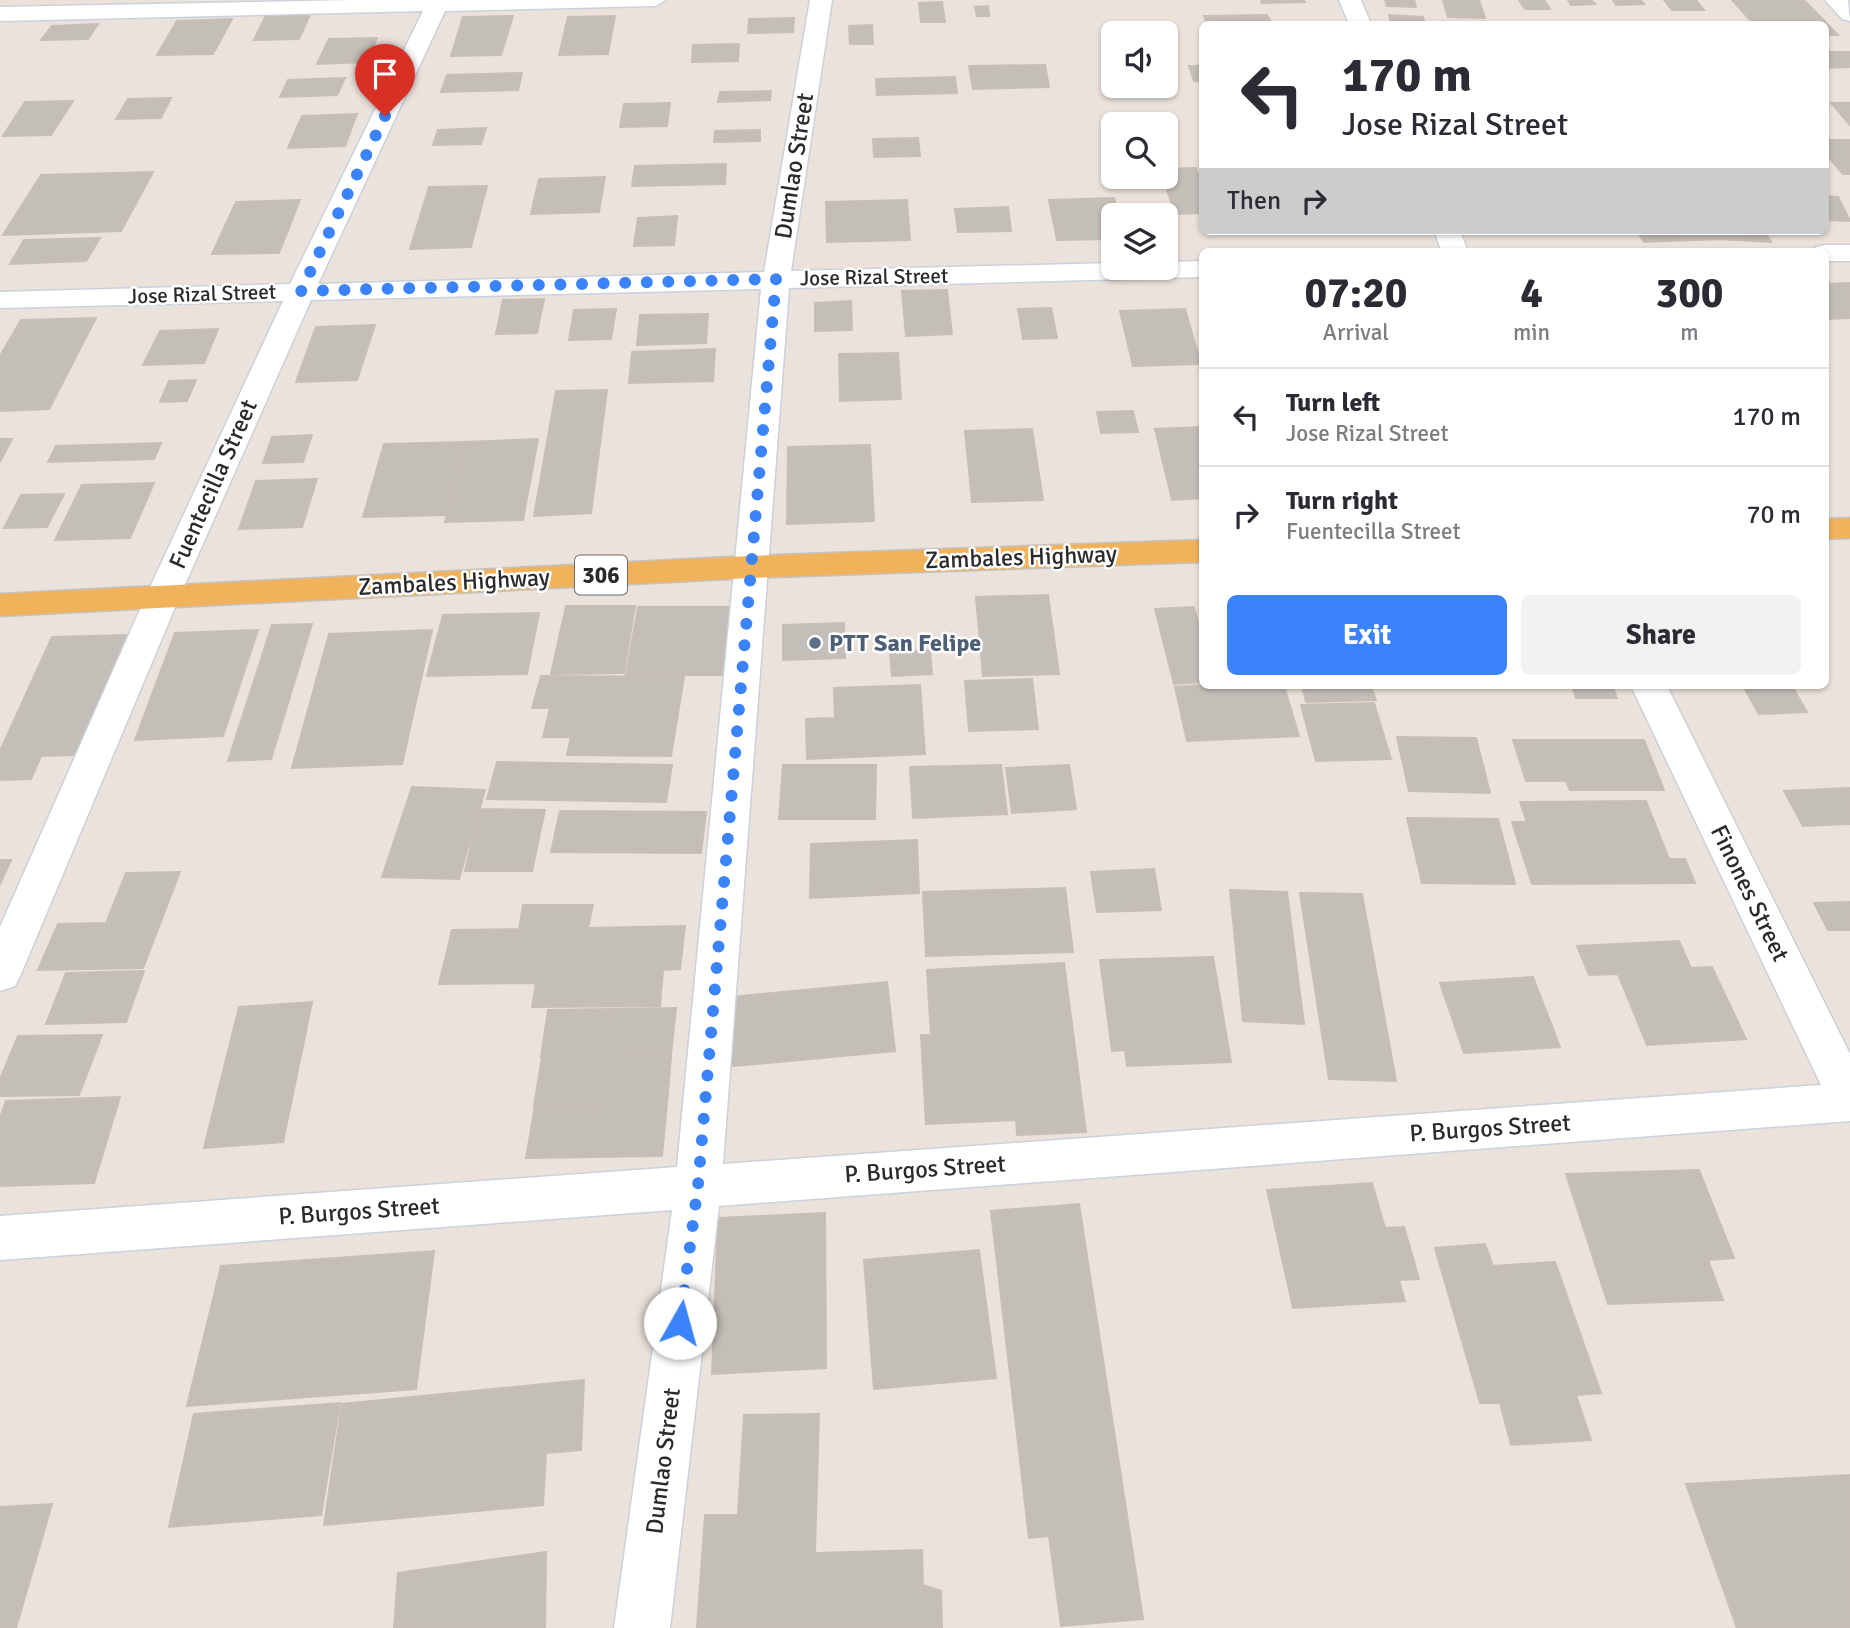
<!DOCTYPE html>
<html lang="en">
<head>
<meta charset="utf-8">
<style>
	:root { --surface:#fff; --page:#f2f2f3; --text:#2b2b33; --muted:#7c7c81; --line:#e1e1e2; --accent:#3b83fa }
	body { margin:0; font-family:Signika,sans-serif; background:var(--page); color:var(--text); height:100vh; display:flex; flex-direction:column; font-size:26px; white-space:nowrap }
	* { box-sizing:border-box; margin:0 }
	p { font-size:23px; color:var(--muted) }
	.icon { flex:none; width:38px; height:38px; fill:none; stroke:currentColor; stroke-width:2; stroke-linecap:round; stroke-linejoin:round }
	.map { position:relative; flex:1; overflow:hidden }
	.panel { position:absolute; left:1199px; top:248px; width:630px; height:441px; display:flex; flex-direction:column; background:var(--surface); border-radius:10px; box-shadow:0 2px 5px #0004 }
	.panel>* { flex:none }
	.banner { position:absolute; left:1199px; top:21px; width:630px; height:214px; border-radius:10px; box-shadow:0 2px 5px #0004; background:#fff; color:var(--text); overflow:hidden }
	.buttons { position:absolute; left:1101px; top:21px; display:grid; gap:14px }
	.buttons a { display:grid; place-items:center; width:77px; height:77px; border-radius:10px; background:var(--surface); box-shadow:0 2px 5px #0004; font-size:35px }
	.pin { position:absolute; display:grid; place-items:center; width:60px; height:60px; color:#fff; margin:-72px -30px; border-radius:50% 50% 50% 0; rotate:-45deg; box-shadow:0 0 7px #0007 }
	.pin .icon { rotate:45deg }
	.me { position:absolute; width:77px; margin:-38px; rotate:7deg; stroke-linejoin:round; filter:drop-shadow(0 0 5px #0008) }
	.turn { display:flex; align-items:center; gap:24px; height:147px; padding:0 28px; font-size:32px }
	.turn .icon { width:91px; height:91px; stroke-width:2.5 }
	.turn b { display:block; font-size:49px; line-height:60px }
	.then { display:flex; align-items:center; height:66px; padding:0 28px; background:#0003; gap:14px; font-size:26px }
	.eta { display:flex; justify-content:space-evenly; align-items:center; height:119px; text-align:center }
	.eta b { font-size:42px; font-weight:700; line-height:49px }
	.cta { display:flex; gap:14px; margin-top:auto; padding:14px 28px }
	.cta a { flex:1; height:80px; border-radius:10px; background:var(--accent); color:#fff; font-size:28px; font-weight:700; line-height:80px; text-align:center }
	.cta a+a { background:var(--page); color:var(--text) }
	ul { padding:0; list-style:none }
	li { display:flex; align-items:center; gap:21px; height:98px; padding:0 28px; border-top:2px solid var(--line) }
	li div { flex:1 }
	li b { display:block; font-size:26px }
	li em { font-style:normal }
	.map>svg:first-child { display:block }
</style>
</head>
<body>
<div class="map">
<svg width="1850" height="1628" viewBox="0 0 1850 1628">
	<rect width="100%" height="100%" fill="#ece2dc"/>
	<path fill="#c4beb8" stroke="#c8beb6" stroke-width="2" d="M1261,0H1304L1305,2L1262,3Z
		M1385,0H1414L1416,7L1387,6Z
		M1443,0H1479L1485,18L1448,17Z
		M1519,0H1544L1550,9H1525Z
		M1568,0H1591L1595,4L1571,5Z
		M1613,0H1640L1644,4L1616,5Z
		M1664,0H1696L1704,10H1672Z
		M1732,0H1804L1838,35H1825V24H1754Z
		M942,2L945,22H921L919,3Z
		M988,6L989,16H977L975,7Z
		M311,12L299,39L254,40L267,13Z
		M1267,15L1272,24H1207L1204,16Z
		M1389,15L1423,17L1425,24H1391Z
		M513,16L501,55L451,56L463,17Z
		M615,16L608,54L559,55L568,17Z
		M794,18L793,32L748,33L749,19Z
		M232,19L213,54L157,55L177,21Z
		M98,24L88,39L41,40L52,26Z
		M872,25L873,44H850L849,26Z
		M377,38L367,62L317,64L329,39Z
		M739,44L738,61L692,62L693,45Z
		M1825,52H1850V67L1825,68Z
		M1045,65L1049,87L973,89L969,66Z
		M1189,66H1202V81H1194Z
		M522,73L518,90L441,92L447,75Z
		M955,77L957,93L877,95L876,79Z
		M345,78L337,95L280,97L288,80Z
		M771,91L770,100L718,102L720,92Z
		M171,98L161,118L116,119L128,99Z
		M73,101L51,135L3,136L25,102Z
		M670,103L667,126L620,127L624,104Z
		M1831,103H1850V125Z
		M357,114L345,146L288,148L302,116Z
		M486,128L481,144L433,145L438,130Z
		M760,130V141L714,142L715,131Z
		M918,138L920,156L874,157L873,139Z
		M1825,140H1850V174H1843L1825,153Z
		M726,164L725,184L632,186L635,166Z
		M1196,168L1202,186V213L1175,214L1163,177L1166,169Z
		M153,172L121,231L3,235L41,175Z
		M605,177L599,212L531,214L539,179Z
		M487,186L471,247L410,249L429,187Z
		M1825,196L1838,197L1850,221L1825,220Z
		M1114,198L1118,215H1113V239L1057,240L1049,200Z
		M300,200L279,253L212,254L236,202Z
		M907,200L910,240L827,242L826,202Z
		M1008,207L1011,231L958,232L955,209Z
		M677,216L674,245L634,246L638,218Z
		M1637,231H1712L1718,239L1644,242Z
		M1714,231H1765L1771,242L1718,239Z
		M100,238L86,261L10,264L24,240Z
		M1850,283V318L1825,319V284Z
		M947,290L952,334L906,336L902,291Z
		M544,299L537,333L496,334L503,300Z
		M851,301L852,330L815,331V303Z
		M1051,308L1057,338L1023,339L1018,309Z
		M616,309L611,339L569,340L574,310Z
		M1185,309L1201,364L1133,366L1120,311Z
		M708,314L706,343L637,345L640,315Z
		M96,318L49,409L0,411V356L21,320Z
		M375,325L357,380L296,382L316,327Z
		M218,329L204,363L143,365L160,331Z
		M715,349L713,381L629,383L632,352Z
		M898,353L901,399L840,401L839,354Z
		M196,380L187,401L160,402L169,381Z
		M607,390L591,513L534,516L556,391Z
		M1133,411L1138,432L1101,433L1097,412Z
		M1202,427V498L1172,500L1155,429Z
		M1032,429L1043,500L972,502L965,431Z
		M312,435L303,462L263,463L272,437Z
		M0,439H12L0,462Z
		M538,439L523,520L445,522L464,442Z
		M464,442L447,515L363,517L384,444Z
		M161,443L154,459L48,462L56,446Z
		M870,445L874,521L787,524L788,447Z
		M317,479L302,527L239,529L256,481Z
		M154,483L130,538L55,540L82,485Z
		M64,494L47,527L4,528L21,495Z
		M1048,595L1059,674L983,676L976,597Z
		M566,606H635L624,673L551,674Z
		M638,607H732L722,675H626Z
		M1194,607L1202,638V682L1174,684L1155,609Z
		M539,613L527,674L427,676L443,615Z
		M844,623L845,658L783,660V625Z
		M312,624L271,759L228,761L272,625Z
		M258,630L223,736L135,740L175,633Z
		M432,630L402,764L292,768L329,634Z
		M126,635L76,755L41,756L31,779L0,780V751L52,637Z
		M930,650L932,674L892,676L890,652Z
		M541,676L684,677L671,756L567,755L571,737H543L550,708H532Z
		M1032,679L1038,729L969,731L965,681Z
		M920,685L925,754L807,759L806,719L835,718L834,688Z
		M1202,685L1284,686L1299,736L1187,741L1175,687Z
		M1302,686H1371L1376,700L1306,702Z
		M1572,686H1612L1617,698H1576Z
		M1743,686H1792L1807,712L1759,714Z
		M1374,703L1391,759L1316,761L1301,705Z
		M1397,737L1476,738L1490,793L1409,791Z
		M1513,740H1644L1664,790H1570L1566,781H1526Z
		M497,762L672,765L666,802L487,799Z
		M783,765H876L875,819H779Z
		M1001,765L1007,814L913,818L910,767Z
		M1069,765L1076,809L1012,813L1006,768Z
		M412,787L485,790L459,879L382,877Z
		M1850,788V824L1803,826L1784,791Z
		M1646,801L1669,859H1685L1695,883L1532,884L1512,822H1527L1520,802Z
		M480,809L545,810L532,871H465Z
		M560,811L706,812L701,853L551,852Z
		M1407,818L1498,819L1515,884L1422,883Z
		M917,840L919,893L810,898L811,844Z
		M0,860H11L0,884Z
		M1154,869L1161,910L1097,912L1091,872Z
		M180,872L143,968L38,970L58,924L106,923L126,873Z
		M1065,888L1073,952L926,956L923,892Z
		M1230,890L1287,892L1304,1024L1243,1021Z
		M1300,893L1362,894L1396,1081L1329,1079Z
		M1850,902V930H1828L1814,903Z
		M523,905H593L588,928L685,926L680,969L663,970L660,1006L532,1007L536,983L439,984L452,930L519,929Z
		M1679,941L1691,968L1712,967L1746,1039L1647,1045L1618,974L1589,975L1577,946Z
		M1213,957L1231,1062L1127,1066L1125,1050L1112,1051L1100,960Z
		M1064,963L1086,1132L1017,1135L1016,1120L926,1124L921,1035H931L927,970Z
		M144,971L126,1022L46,1024L66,973Z
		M1533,977L1560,1047L1464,1053L1440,983Z
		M887,982L895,1051L723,1067L721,998Z
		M312,1002L283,1142L204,1148L239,1007Z
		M676,1008L671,1054L541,1057L548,1010Z
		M102,1035L79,1095L0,1096V1079L18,1036Z
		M671,1056L667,1104L534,1106L542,1057Z
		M120,1097L94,1183L0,1186V1118L6,1101Z
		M667,1104L662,1156L526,1158L535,1106Z
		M1699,1170L1734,1258L1708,1260L1723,1300L1608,1304L1566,1174Z
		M1372,1183L1385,1228L1404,1227L1419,1279L1399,1280L1405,1301L1293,1308L1267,1190Z
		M1079,1204L1143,1619L1061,1626L1049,1536L1029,1538L991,1211Z
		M825,1213L826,1368L712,1374L718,1218Z
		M1485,1244L1493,1266L1555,1262L1601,1393L1576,1395L1591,1440L1511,1445L1500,1403H1480L1435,1248Z
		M979,1250L996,1378L874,1389L864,1260Z
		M434,1251L416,1389L187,1406L221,1266Z
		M584,1380L581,1450L546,1453L543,1505L324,1525L342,1404Z
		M340,1403L321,1515L169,1527L194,1414Z
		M819,1414L815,1553L922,1550L923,1585L941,1591L942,1628H697L705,1515H738L744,1415Z
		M1850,1475V1628H1737L1686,1484Z
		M52,1504L16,1628H0V1507Z
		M546,1552L545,1628H394L398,1573Z"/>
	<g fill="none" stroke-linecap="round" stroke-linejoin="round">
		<defs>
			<path id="minor" d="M351,0H666L655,6L445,11L318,284L764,272L810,0H832L791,271L1113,263V268H1166V262L1202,261V277L789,288L723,1164L1821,1085L1631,686H1667L1850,1054V1121L719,1206L670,1628H614L672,1210L0,1260V1216L677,1167L761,289L311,300L179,598L21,974L15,986L0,991V927L145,598L283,301L0,308V292L290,284L423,11L0,21V7Z
				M1339,0H1361L1371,24H1349Z
				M1825,0H1848L1850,21L1842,19Z
				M1434,231H1460L1468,252H1442Z
				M1825,245H1850V261H1825V252H1812L1816,247Z"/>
			<path id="major" d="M1850,518V538L1825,539V519Z
				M1202,540V562L750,578L0,616V594L750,556Z"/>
		</defs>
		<use href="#minor" stroke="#cad1dc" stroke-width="3"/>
		<use href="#major" stroke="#c3c3c3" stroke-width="3"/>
		<use href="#minor" fill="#fff" fill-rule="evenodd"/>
		<use href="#major" fill="#f1b25c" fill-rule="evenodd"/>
	</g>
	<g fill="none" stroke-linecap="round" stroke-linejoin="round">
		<path stroke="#3b83fa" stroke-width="12" stroke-dasharray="0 21.6" d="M385,116L301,291L776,279L698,1185L680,1323"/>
	</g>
	<circle fill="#5c6f8a" stroke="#fff" stroke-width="2.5" cx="815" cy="643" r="7"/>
	<g text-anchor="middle" stroke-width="5" stroke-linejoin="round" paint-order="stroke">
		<g font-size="21" fill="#2a2a2a" stroke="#fff">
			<text transform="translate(874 277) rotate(-1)" y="7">Jose Rizal Street</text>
			<text transform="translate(202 294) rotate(-2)" y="7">Jose Rizal Street</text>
		</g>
		<rect fill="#fff" stroke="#6a6a6a" stroke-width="2" x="575" y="555.5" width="52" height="39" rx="5"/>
		<g font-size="23" font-weight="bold" fill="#2a2a2a">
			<text x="601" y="583">306</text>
		</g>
		<g font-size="24" fill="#2a2a2a" stroke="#fff">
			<text transform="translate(794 166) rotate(-81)" y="8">Dumlao Street</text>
			<text transform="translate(213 484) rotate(-66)" y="8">Fuentecilla Street</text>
			<text transform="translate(1021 557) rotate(-2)" y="8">Zambales Highway</text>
			<text transform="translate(454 582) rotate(-3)" y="8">Zambales Highway</text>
			<text transform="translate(1750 893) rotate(64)" y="8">Finones Street</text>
			<text transform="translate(1490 1128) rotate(-4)" y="8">P. Burgos Street</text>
			<text transform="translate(925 1169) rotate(-4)" y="8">P. Burgos Street</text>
			<text transform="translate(359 1211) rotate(-4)" y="8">P. Burgos Street</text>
			<text transform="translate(663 1461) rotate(-83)" y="8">Dumlao Street</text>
		</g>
		<g font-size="24" font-weight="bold" fill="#4e5e75" stroke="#fff" text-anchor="start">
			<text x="829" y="651">PTT San Felipe</text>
		</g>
	</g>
</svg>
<div class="buttons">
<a><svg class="icon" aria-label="sound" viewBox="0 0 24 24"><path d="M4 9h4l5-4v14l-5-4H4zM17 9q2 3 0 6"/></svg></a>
<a><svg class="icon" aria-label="search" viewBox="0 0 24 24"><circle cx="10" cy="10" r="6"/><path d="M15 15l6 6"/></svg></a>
<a><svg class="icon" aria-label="layers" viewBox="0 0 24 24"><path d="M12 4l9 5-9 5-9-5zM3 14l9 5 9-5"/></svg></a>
</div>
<div class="pin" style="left:385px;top:116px;background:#d93025"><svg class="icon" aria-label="arrive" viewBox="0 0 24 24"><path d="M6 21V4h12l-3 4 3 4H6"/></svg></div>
<svg class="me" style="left:680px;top:1323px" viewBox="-20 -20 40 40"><circle r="19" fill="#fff"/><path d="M0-13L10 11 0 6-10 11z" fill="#3b83fa"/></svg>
<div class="banner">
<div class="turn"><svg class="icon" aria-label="left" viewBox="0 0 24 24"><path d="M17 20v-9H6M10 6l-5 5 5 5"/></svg><div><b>170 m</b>Jose Rizal Street</div></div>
<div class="then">Then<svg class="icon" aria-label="right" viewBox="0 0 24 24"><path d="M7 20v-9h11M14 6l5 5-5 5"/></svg></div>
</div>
<section class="panel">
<div class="eta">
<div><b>07:20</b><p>Arrival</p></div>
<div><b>4</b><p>min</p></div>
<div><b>300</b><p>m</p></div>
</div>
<ul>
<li><svg class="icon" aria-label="left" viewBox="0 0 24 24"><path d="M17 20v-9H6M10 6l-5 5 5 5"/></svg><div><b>Turn left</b><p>Jose Rizal Street</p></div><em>170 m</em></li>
<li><svg class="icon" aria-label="right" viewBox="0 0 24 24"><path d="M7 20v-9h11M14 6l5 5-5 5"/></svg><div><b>Turn right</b><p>Fuentecilla Street</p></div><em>70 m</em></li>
</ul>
<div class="cta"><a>Exit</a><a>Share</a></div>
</section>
</div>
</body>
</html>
